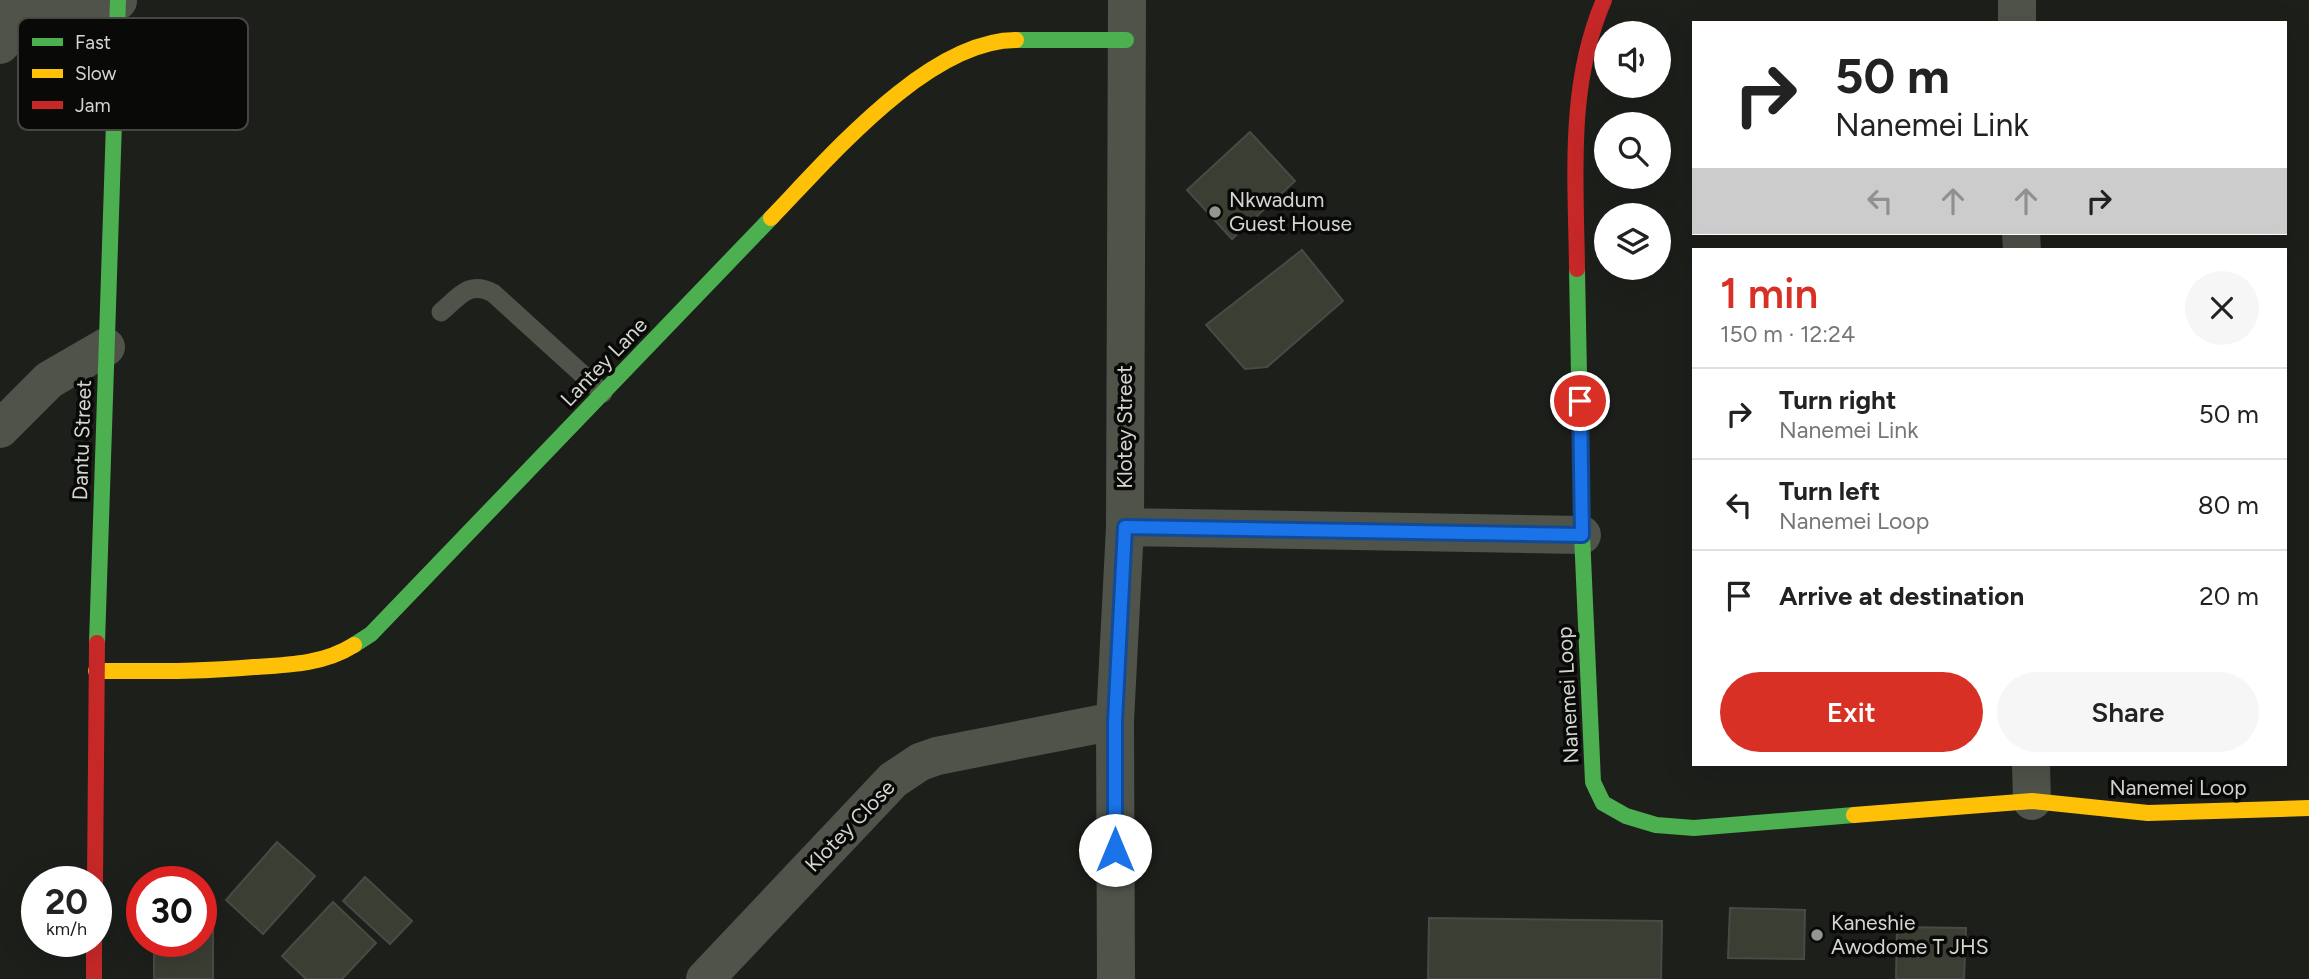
<!DOCTYPE html>
<html lang="en">
<head>
<meta charset="utf-8">
<style>
	:root { --surface:#fff; --page:#f6f6f6; --text:#222; --muted:#767676; --line:#e0e0e0; --accent:#d93025 }
	body { margin:0; font-family:Figtree,sans-serif; background:var(--page); color:var(--text); height:100vh; display:flex; flex-direction:column; font-size:26px; white-space:nowrap }
	* { box-sizing:border-box; margin:0 }
	p { font-size:23px; color:var(--muted) }
	.icon { flex:none; width:38px; height:38px; fill:none; stroke:currentColor; stroke-width:2; stroke-linecap:round; stroke-linejoin:round }
	.map { position:relative; flex:1; overflow:hidden }
	.details { position:absolute; left:1692px; top:248px; width:595px; height:518px; display:flex; flex-direction:column; background:var(--surface); border-radius:0px; box-shadow:0 7px 28px #0002 }
	.details>* { flex:none }
	.hud { position:absolute; left:1692px; top:21px; width:595px; height:214px; border-radius:0px; box-shadow:0 7px 28px #0002; background:#fff; color:var(--text); overflow:hidden }
	.tools { position:absolute; left:1594px; top:21px; display:grid; gap:14px }
	.tools a { display:grid; place-items:center; width:77px; height:77px; border-radius:50%; background:var(--surface); box-shadow:0 7px 28px #0002; font-size:35px }
	.speed { position:absolute; left:21px; top:866px; display:flex; gap:14px; font-size:35px; font-weight:700; text-align:center }
	.speed>* { display:grid; place-content:center; width:91px; height:91px; border-radius:50%; background:var(--surface); box-shadow:0 7px 28px #0002; line-height:1 }
	.speed small { font-size:18px; font-weight:400 }
	.speed .limit { border:10px solid #d22; background:#fff; color:#111 }
	.pin { position:absolute; display:grid; place-items:center; width:60px; height:60px; color:#fff; margin:-30px; border:4px solid #fff; border-radius:50%; box-shadow:0 2px 7px #0007 }
	.me { position:absolute; width:77px; margin:-38px; rotate:0deg; stroke-linejoin:round; filter:drop-shadow(0 0 5px #0008) }
	.turn { display:flex; align-items:center; gap:24px; height:147px; padding:0 28px; font-size:32px }
	.turn .icon { width:91px; height:91px; stroke-width:2.5 }
	.turn b { display:block; font-size:49px; line-height:60px }
	.lanes { display:flex; align-items:center; height:66px; padding:0 28px; background:#0003; justify-content:center; gap:35px; direction:ltr }
	.lanes .off { opacity:.35 }
	.round { display:grid; place-items:center; flex:none; width:74px; height:74px; border-radius:37px; background:var(--page) }
	.headline { display:flex; align-items:center; justify-content:space-between; height:119px; padding:0 28px }
	h1 { font-size:42px; font-weight:600; line-height:52px; color:var(--accent) }
	.cta { display:flex; gap:14px; margin-top:auto; padding:14px 28px }
	.cta a { flex:1; height:80px; border-radius:42px; background:var(--accent); color:#fff; font-size:28px; font-weight:600; line-height:80px; text-align:center }
	.cta a+a { background:var(--page); color:var(--text) }
	ul { padding:0; list-style:none }
	li { display:flex; align-items:center; gap:21px; height:91px; padding:0 28px; border-top:2px solid var(--line) }
	li div { flex:1 }
	li b { display:block; font-size:26px }
	li em { font-style:normal }
	.map>svg:first-child { display:block }
</style>
</head>
<body>
<div class="map">
<svg width="2309" height="979" viewBox="0 0 2309 979">
	<rect width="100%" height="100%" fill="#1d1f1b"/>
	<path fill="#3a3e33" stroke="#484a46" stroke-width="2" d="M1250,132L1295,181L1232,239L1187,190Z
		M1302,250L1343,301L1267,367L1245,369L1206,325Z
		M277,842L315,876L263,934L226,900Z
		M365,877L412,921L390,944L343,901Z
		M333,902L376,943L342,979H306L282,956Z
		M1730,908L1805,910L1804,959L1728,958Z
		M1429,918L1662,921L1661,979H1428Z
		M201,924H213V979H154V942H201Z
		M1897,927L1966,928L1964,979H1896Z"/>
	<g fill="none" stroke-linecap="round" stroke-linejoin="round">
		<path stroke="#4f5349" stroke-width="19" d="M441,312C459,297 469,280 493,293L603,393"/>
		<path stroke="#4f5349" stroke-width="38" d="M1,0L25,20L34,16L118,1
			M2017,0V23
			M0,45L25,20
			M2021,233L2022,250
			M0,429L49,380L106,347
			M1125,527L1582,535
			M2031,765L2032,801
			M705,979L893,780L920,762L937,756L1115,721
			M1116,979L1115,721L1125,527L1127,0"/>
		<path stroke="#4caf50" stroke-width="16" d="M1016,40H1126
			M1577,269L1582,535L1593,782L1603,803L1626,816L1656,825L1694,828L1854,815
			M97,643L118,0
			M354,645L371,634L771,218"/>
		<path stroke="#ffc107" stroke-width="16" d="M771,218C829,158 928,40 1016,40
			M96,671C149,671 201,672 254,667C289,665 324,664 354,645
			M1854,815L2032,801L2148,813L2309,808"/>
		<path stroke="#c62828" stroke-width="16" d="M1577,269C1576,179 1567,85 1604,0
			M95,882L97,643
			M94,942V979"/>
	</g>
	<g fill="none" stroke-linecap="round" stroke-linejoin="round">
		<defs>
			<path id="route" d="M1115,850V721L1125,527L1582,535L1580,401"/>
		</defs>
		<use href="#route" stroke="#114b97" stroke-width="18"/>
		<use href="#route" stroke="#1a73e8" stroke-width="12"/>
	</g>
	<g fill="#949691" stroke="#090a07" stroke-width="2.5">
		<circle cx="1215" cy="212" r="7"/>
		<circle cx="1817" cy="935" r="7"/>
	</g>
	<g text-anchor="middle" stroke-width="7" stroke-linejoin="round" paint-order="stroke">
		<g font-size="21" fill="#d4d6d0" stroke="#090a07" text-anchor="start">
			<text x="1229" y="207">Nkwadum<tspan x="1229" dy="24">Guest House</tspan></text>
			<text x="1831" y="930">Kaneshie<tspan x="1831" dy="24">Awodome T JHS</tspan></text>
		</g>
		<g font-size="21" fill="#d4d6d0" stroke="#090a07">
			<text transform="translate(604 362) rotate(-46)" y="7">Lantey Lane</text>
			<text transform="translate(1125 427) rotate(-90)" y="7">Klotey Street</text>
			<text transform="translate(82 440) rotate(-88)" y="7">Dantu Street</text>
			<text transform="translate(1568 695) rotate(-93)" y="7">Nanemei Loop</text>
			<text x="2178" y="795">Nanemei Loop</text>
			<text transform="translate(850 826) rotate(-46)" y="7">Klotey Close</text>
		</g>
	</g>
	<rect x="18" y="18" width="230" height="112" rx="10" fill="#090a07" stroke="#464743" stroke-width="2"/>
	<rect x="32" y="38" width="31" height="8" fill="#4caf50"/>
	<rect x="32" y="69" width="31" height="9" fill="#ffc107"/>
	<rect x="32" y="101" width="31" height="8" fill="#c62828"/>
	<g font-size="19" fill="#d4d6d0">
		<text x="75" y="49">Fast</text>
		<text x="75" y="80">Slow</text>
		<text x="75" y="112">Jam</text>
	</g>
</svg>
<div class="tools">
<a><svg class="icon" aria-label="sound" viewBox="0 0 24 24"><path d="M4 9h4l5-4v14l-5-4H4zM17 9q2 3 0 6"/></svg></a>
<a><svg class="icon" aria-label="search" viewBox="0 0 24 24"><circle cx="10" cy="10" r="6"/><path d="M15 15l6 6"/></svg></a>
<a><svg class="icon" aria-label="layers" viewBox="0 0 24 24"><path d="M12 4l9 5-9 5-9-5zM3 14l9 5 9-5"/></svg></a>
</div>
<div class="speed"><div>20<small>km/h</small></div><div class="limit">30</div></div>
<div class="pin" style="left:1580px;top:401px;background:#d93025"><svg class="icon" aria-label="arrive" viewBox="0 0 24 24"><path d="M6 21V4h12l-3 4 3 4H6"/></svg></div>
<svg class="me" style="left:1115px;top:850px" viewBox="-20 -20 40 40"><circle r="19" fill="#fff"/><path d="M0-13L10 11 0 6-10 11z" fill="#1a73e8"/></svg>
<div class="hud">
<div class="turn"><svg class="icon" aria-label="right" viewBox="0 0 24 24"><path d="M7 20v-9h11M14 6l5 5-5 5"/></svg><div><b>50 m</b>Nanemei Link</div></div>
<div class="lanes"><svg class="icon off" aria-label="left" viewBox="0 0 24 24"><path d="M17 20v-9H6M10 6l-5 5 5 5"/></svg><svg class="icon off" aria-label="ahead" viewBox="0 0 24 24"><path d="M12 20V5M6 11l6-6 6 6"/></svg><svg class="icon off" aria-label="ahead" viewBox="0 0 24 24"><path d="M12 20V5M6 11l6-6 6 6"/></svg><svg class="icon" aria-label="right" viewBox="0 0 24 24"><path d="M7 20v-9h11M14 6l5 5-5 5"/></svg></div>
</div>
<section class="details">
<div class="headline"><div><h1>1 min</h1><p>150 m · 12:24</p></div><a class="round"><svg class="icon" aria-label="close" viewBox="0 0 24 24"><path d="M6 6l12 12M18 6L6 18"/></svg></a></div>
<ul>
<li><svg class="icon" aria-label="right" viewBox="0 0 24 24"><path d="M7 20v-9h11M14 6l5 5-5 5"/></svg><div><b>Turn right</b><p>Nanemei Link</p></div><em>50 m</em></li>
<li><svg class="icon" aria-label="left" viewBox="0 0 24 24"><path d="M17 20v-9H6M10 6l-5 5 5 5"/></svg><div><b>Turn left</b><p>Nanemei Loop</p></div><em>80 m</em></li>
<li><svg class="icon" aria-label="arrive" viewBox="0 0 24 24"><path d="M6 21V4h12l-3 4 3 4H6"/></svg><div><b>Arrive at destination</b></div><em>20 m</em></li>
</ul>
<div class="cta"><a>Exit</a><a>Share</a></div>
</section>
</div>
</body>
</html>
